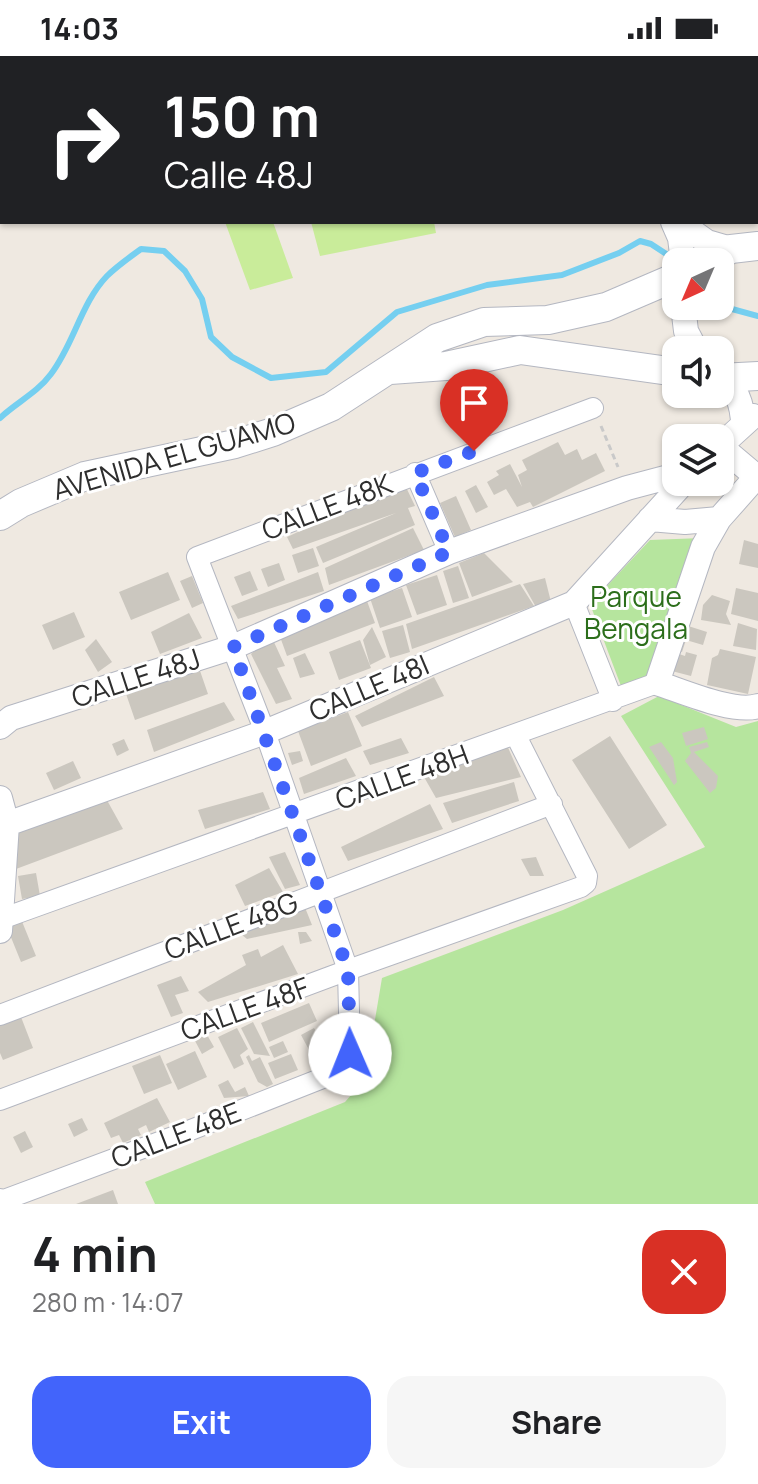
<!DOCTYPE html>
<html lang="en">
<head>
<meta charset="utf-8">
<style>
	:root { --surface:#fff; --page:#f6f6f6; --text:#202124; --muted:#757577; --accent:#4264fb }
	body { margin:0; font-family:Manrope,sans-serif; background:var(--page); color:var(--text); height:100vh; display:flex; flex-direction:column; font-size:30px; white-space:nowrap }
	* { box-sizing:border-box; margin:0 }
	p { font-size:26px; color:var(--muted) }
	.icon { flex:none; width:44px; height:44px; fill:none; stroke:currentColor; stroke-width:2; stroke-linecap:round; stroke-linejoin:round }
	.map { position:relative; height:1148px; overflow:hidden }
	.sheet { display:flex; flex-direction:column; background:var(--surface); flex:1 }
	.sheet>* { flex:none }
	.hud { position:absolute; left:0px; top:0px; width:758px; height:168px; box-shadow:0 2px 6px #0004; background:#202124; color:#fff; overflow:hidden }
	.needle { width:52px; rotate:224deg }
	.buttons { position:absolute; left:662px; top:192px; display:grid; gap:16px }
	.buttons a { display:grid; place-items:center; width:72px; height:72px; border-radius:16px; background:var(--surface); box-shadow:0 2px 6px #0004; font-size:40px }
	.pin { position:absolute; display:grid; place-items:center; width:68px; height:68px; color:#fff; margin:-82px -34px; border-radius:50% 50% 50% 0; rotate:-45deg; box-shadow:0 0 8px #0007 }
	.pin .icon { rotate:45deg }
	.me { position:absolute; width:88px; margin:-44px; rotate:359deg; stroke-linejoin:round; filter:drop-shadow(0 0 6px #0008) }
	.turn { display:flex; align-items:center; gap:28px; height:168px; padding:0 32px; font-size:36px }
	.turn .icon { width:104px; height:104px; stroke-width:2.5 }
	.turn b { display:block; font-size:56px; line-height:68px }
	.round { display:grid; place-items:center; flex:none; width:84px; height:84px; border-radius:24px; background:var(--page) }
	.headline { display:flex; align-items:center; justify-content:space-between; height:136px; padding:0 32px }
	h1 { font-size:48px; font-weight:700; line-height:60px }
	.cta { display:flex; gap:16px; margin-top:auto; padding:16px 32px }
	.cta a { flex:1; height:92px; border-radius:24px; background:var(--accent); color:#fff; font-size:32px; font-weight:700; line-height:92px; text-align:center }
	.cta a+a { background:var(--page); color:var(--text) }
	.status { display:flex; justify-content:space-between; align-items:center; height:56px; padding:0 40px; background:var(--surface); direction:ltr }
	.status svg { height:22px; fill:currentColor }
	.map>svg:first-child { display:block }
</style>
</head>
<body>
<div class="status"><b>14:03</b><svg viewBox="0 0 49 12"><path d="M0 12V9h3v3zM5 12V6h3v6zM10 12V3h3v9zM15 12V0h3v12zM26 1h20v11H26zM47 4h2v5h-2z"/></svg></div>
<div class="map">
<svg width="758" height="1148" viewBox="0 0 758 1148">
	<rect width="100%" height="100%" fill="#efe9e1"/>
	<path fill="#b6e59e" d="M702,482L654,621L621,630L590,548L650,484Z
		M659,640L736,671L758,665V1148H155L145,1126L345,1046L365,1023L382,922L563,854L705,791L621,660Z"/>
	<path fill="#c9ec9a" d="M225,166H273L293,222L250,234Z
		M311,166H434L436,177L320,200Z"/>
	<g fill="none" stroke-linecap="round" stroke-linejoin="round">
		<path stroke="#75cff0" stroke-width="6" d="M720,242L732,253L758,260
			M0,362C17,346 37,337 51,318C74,288 81,247 107,220C117,210 130,201 141,193L164,195L185,215L202,243L211,281L232,301L271,322L326,316L397,256L487,229L562,219L619,197L640,185L651,188L677,205"/>
	</g>
	<path fill="#cbc7bf" d="M558,386L565,399L577,393L582,404L596,397L605,415L533,451L530,446L517,451L506,433L494,439L487,426L499,419L496,415L510,408L522,431L518,419L527,414L522,404Z
		M404,427L415,450L408,452L415,469L323,507L316,491L396,457L293,493L287,481Z
		M476,429L488,451L476,457L465,435Z
		M456,440L471,474L455,481L440,447Z
		M413,472L424,494L329,529L325,512Z
		M744,484L758,488V512L739,508Z
		M313,492L319,510L298,517L292,499Z
		M484,497L513,526L472,541L459,507Z
		M279,507L285,524L268,531L261,513Z
		M458,510L469,542L453,547L443,515Z
		M250,515L258,534L242,540L234,521Z
		M168,516L180,544L131,564L119,536Z
		M318,516L324,535L238,563L231,550Z
		M437,519L447,549L417,559L406,529Z
		M192,520L203,547L192,552L180,525Z
		M545,522L552,550L537,553L523,528Z
		M520,528L534,550L412,593L406,568Z
		M402,532L412,561L380,572L370,542Z
		M736,532L758,537V565L731,558Z
		M712,539L730,545L726,558L731,569L701,564L703,549Z
		M367,545L375,567L287,600L279,578Z
		M74,556L85,581L53,594L42,569Z
		M189,557L202,582L160,598L151,576Z
		M738,567L757,573L756,594L733,590Z
		M682,568L707,576L703,589L686,584L682,596L675,594Z
		M403,569L410,596L390,602L382,575Z
		M372,571L386,601L370,609L363,584Z
		M96,583L112,606L98,616L85,594Z
		M273,584L285,610L277,612L292,643L276,648L251,598L264,585Z
		M360,584L371,612L339,624L329,596Z
		M720,593L756,601L748,638L707,629L712,602L718,599Z
		M673,596L685,600L686,596L697,599L691,620L668,614Z
		M305,597L315,618L300,622L293,602Z
		M198,609L208,638L135,664L125,635Z
		M434,621L444,640L362,671L355,660Z
		M224,646L235,664L154,696L147,674Z
		M348,656L362,690L311,710L298,675Z
		M704,671L708,683L686,690L682,677Z
		M610,680L667,769L629,793L572,704Z
		M401,682L409,697L370,709L363,695Z
		M124,683L129,694L117,700L112,688Z
		M661,686L673,702L677,726L674,729L649,691Z
		M707,686L709,691L694,696L718,720L716,732L710,737L685,705L691,697L689,691Z
		M506,687L521,721L436,742L420,714Z
		M300,695L303,705L292,709L288,697Z
		M346,702L356,720L304,738L299,722Z
		M73,705L81,722L54,734L46,717Z
		M514,726L519,745L452,767L443,747Z
		M263,736L270,753L205,773L198,754Z
		M103,737L123,773L16,813L14,773Z
		M430,748L443,773L348,805L341,791Z
		M285,796L300,829L285,833L269,801Z
		M536,801L544,820H530L521,803Z
		M269,812L283,836L245,850L235,829Z
		M36,817L40,840L22,843L18,820Z
		M304,849L312,869L247,883L237,875Z
		M21,863L36,900L21,906L6,869Z
		M298,876H306L312,885L300,888Z
		M283,889L298,918L208,946L198,936L246,909L242,899L258,893L261,901Z
		M181,920L189,935L175,939L183,957L171,961L157,929Z
		M309,947L317,965L269,986L261,967Z
		M337,959L344,971L324,977L319,969Z
		M21,961L33,992L3,1004L0,997V969Z
		M253,966L270,1000L254,998L241,972Z
		M237,972L248,993L240,999L244,1008L234,1013L218,981Z
		M314,972L328,996L314,1003L301,979Z
		M206,977L214,991L202,998L194,983Z
		M283,985L288,996L274,1002L269,991Z
		M195,995L207,1021L178,1034L166,1008Z
		M291,998L298,1014L275,1023L268,1007Z
		M160,999L172,1027L144,1038L132,1010Z
		M249,999L252,1005L260,1001L273,1028L267,1031L258,1026L246,1001Z
		M228,1024L235,1036L245,1031L249,1040L224,1042L218,1029Z
		M157,1042L170,1066L149,1076L146,1069L138,1073L141,1079L123,1087L119,1079L111,1082L104,1067Z
		M82,1062L88,1074L74,1081L68,1068Z
		M25,1075L33,1091L21,1097L13,1081Z
		M113,1134L118,1148H76Z"/>
	<g fill="none" stroke-linecap="round" stroke-linejoin="round">
		<defs>
			<path id="minor" d="M23,0L24,2
				M368,0L369,2
				M343,2L352,0
				M643,2L652,0
				M756,51L758,50
				M0,83L2,82
				M415,417L449,496
				M574,547L613,645
				M1,863L657,627
				M0,959L552,748
				M0,1044L348,914L581,831L586,827L587,820L516,680
				M0,1143L1,1145L178,1079L338,1016L348,1006L350,998L348,914L265,676L197,501L593,352"/>
			<path id="tertiary" d="M552,0L553,2
				M673,166L680,182L683,206
				M679,166L707,186L731,193
				M683,250L686,275L696,294
				M720,317C736,331 743,348 743,369
				M720,390L753,360
				M720,390L757,421
				M758,419L719,463L703,491L657,627C682,635 734,658 758,650
				M650,463L685,466L719,463
				M0,671L11,662L233,591L449,496L627,432L676,419
				M0,742L7,768L0,875
				M7,768L265,676L574,547L684,426"/>
			<path id="secondary" d="M708,206L731,193L758,190
				M390,314L446,310L520,294L676,316
				M720,322L758,320
				M0,460L21,447L85,420L235,388L273,376L331,351L437,282L484,266L548,264L606,251L676,221"/>
		</defs>
		<use href="#minor" stroke="#b4b7c1" stroke-width="22"/>
		<use href="#tertiary" stroke="#b4b7c1" stroke-width="26"/>
		<use href="#secondary" stroke="#b4b7c1" stroke-width="30"/>
		<path stroke="#c9c9c9" stroke-width="3" stroke-dasharray="6 4" stroke-linecap="butt" d="M601,370L618,411"/>
		<use href="#minor" stroke="#fff" stroke-width="20"/>
		<use href="#tertiary" stroke="#fff" stroke-width="24"/>
		<use href="#secondary" stroke="#fff" stroke-width="28"/>
	</g>
	<g fill="none" stroke-linecap="round" stroke-linejoin="round">
		<path stroke="#4264fb" stroke-width="14" stroke-dasharray="0 25.2" d="M350,998L348,914L233,591L449,496L415,417L474,395"/>
	</g>
	<g text-anchor="middle" stroke-width="6" stroke-linejoin="round" paint-order="stroke">
		<g font-size="28" fill="#2e2e2e" stroke="#fff">
			<text transform="translate(174 400) rotate(-16)" y="10">AVENIDA EL GUAMO</text>
			<text transform="translate(327 451) rotate(-21)" y="10">CALLE 48K</text>
			<text transform="translate(136 622) rotate(-18)" y="10">CALLE 48J</text>
			<text transform="translate(369 632) rotate(-23)" y="10">CALLE 48I</text>
			<text transform="translate(402 721) rotate(-20)" y="10">CALLE 48H</text>
			<text transform="translate(231 870) rotate(-21)" y="10">CALLE 48G</text>
			<text transform="translate(245 953) rotate(-20)" y="10">CALLE 48F</text>
			<text transform="translate(176 1079) rotate(-21)" y="10">CALLE 48E</text>
		</g>
		<g font-size="28" fill="#2c6e1b" stroke="#fff">
			<text x="636" y="551">Parque<tspan x="636" dy="32">Bengala</tspan></text>
		</g>
	</g>
</svg>
<div class="buttons">
<a><svg class="needle" viewBox="-14 -14 28 28"><path d="M0-13l5 13h-10z" fill="#e53935"/><path d="M0 13l5-13h-10z" fill="#757577"/></svg></a>
<a><svg class="icon" aria-label="sound" viewBox="0 0 24 24"><path d="M4 9h4l5-4v14l-5-4H4zM17 9q2 3 0 6"/></svg></a>
<a><svg class="icon" aria-label="layers" viewBox="0 0 24 24"><path d="M12 4l9 5-9 5-9-5zM3 14l9 5 9-5"/></svg></a>
</div>
<div class="pin" style="left:474px;top:395px;background:#d93025"><svg class="icon" aria-label="arrive" viewBox="0 0 24 24"><path d="M6 21V4h12l-3 4 3 4H6"/></svg></div>
<svg class="me" style="left:350px;top:998px" viewBox="-20 -20 40 40"><circle r="19" fill="#fff"/><path d="M0-13L10 11 0 6-10 11z" fill="#4264fb"/></svg>
<div class="hud">
<div class="turn"><svg class="icon" aria-label="right" viewBox="0 0 24 24"><path d="M7 20v-9h11M14 6l5 5-5 5"/></svg><div><b>150 m</b>Calle 48J</div></div>
</div>
</div>
<section class="sheet">
<div class="headline"><div><h1>4 min</h1><p>280 m · 14:07</p></div><a class="round" style="background:#d93025;color:#fff"><svg class="icon" aria-label="close" viewBox="0 0 24 24"><path d="M6 6l12 12M18 6L6 18"/></svg></a></div>
<div class="cta"><a>Exit</a><a>Share</a></div>
</section>
</body>
</html>
